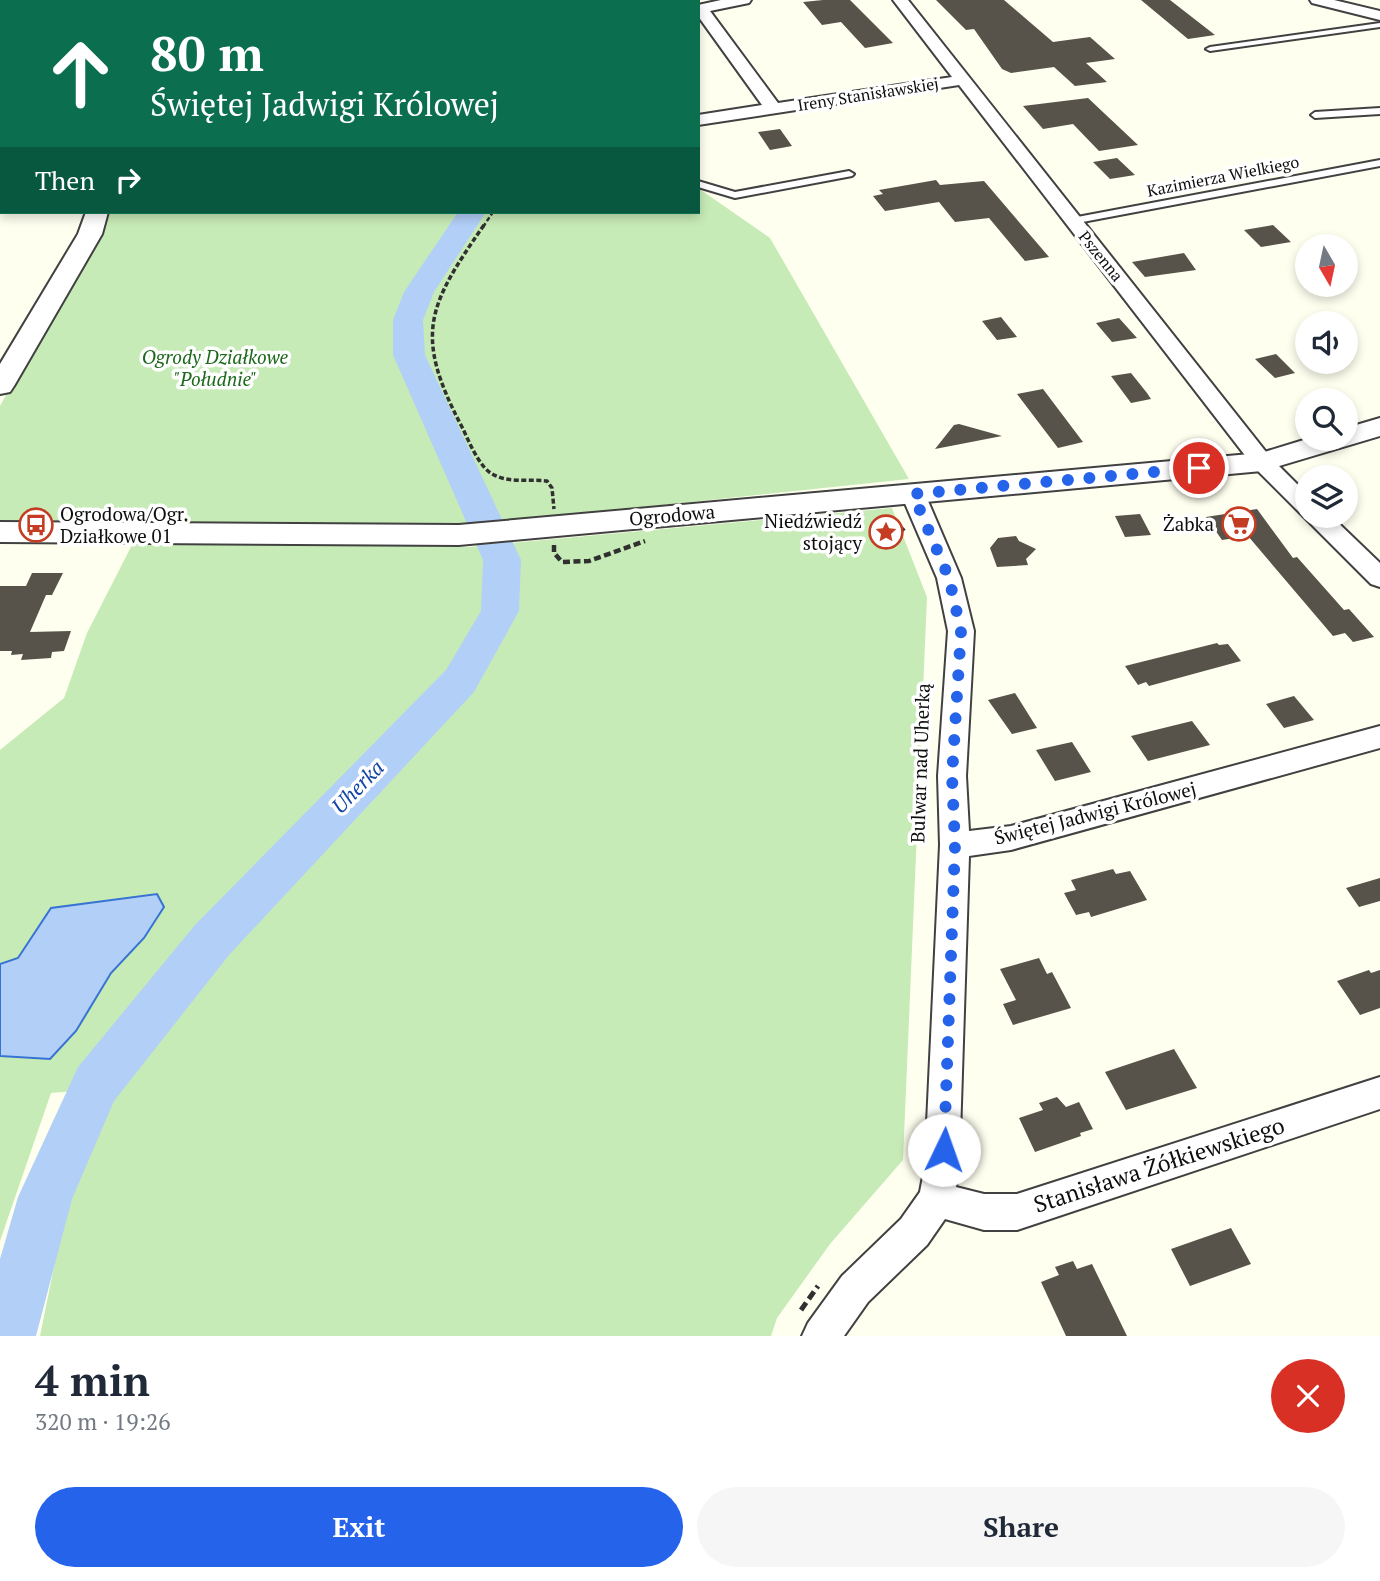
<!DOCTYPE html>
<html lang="en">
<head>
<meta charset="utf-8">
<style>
	:root { --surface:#fff; --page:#f6f6f7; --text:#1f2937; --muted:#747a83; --accent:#2563eb }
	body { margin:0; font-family:"PT Serif",serif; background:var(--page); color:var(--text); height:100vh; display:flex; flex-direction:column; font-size:26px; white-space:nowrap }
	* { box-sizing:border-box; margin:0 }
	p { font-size:23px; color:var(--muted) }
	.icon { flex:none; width:38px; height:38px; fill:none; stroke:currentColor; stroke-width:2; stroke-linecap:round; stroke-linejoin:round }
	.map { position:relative; height:1336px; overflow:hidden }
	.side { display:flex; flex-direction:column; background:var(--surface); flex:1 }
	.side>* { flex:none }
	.banner { position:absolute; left:0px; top:0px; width:700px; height:214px; box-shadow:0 4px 10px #0003; background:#0b6e4f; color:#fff; overflow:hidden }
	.needle { width:46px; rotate:171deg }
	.fabs { position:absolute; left:1295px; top:234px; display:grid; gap:14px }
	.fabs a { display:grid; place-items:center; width:63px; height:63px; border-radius:50%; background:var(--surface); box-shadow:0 4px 10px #0003; font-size:35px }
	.pin { position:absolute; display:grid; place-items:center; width:60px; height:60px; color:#fff; margin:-30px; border:4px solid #fff; border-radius:50%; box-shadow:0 2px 7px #0007 }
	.me { position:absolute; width:77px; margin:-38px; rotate:3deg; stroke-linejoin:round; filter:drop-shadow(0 0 5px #0008) }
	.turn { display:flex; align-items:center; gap:24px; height:147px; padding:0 35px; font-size:32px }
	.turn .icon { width:91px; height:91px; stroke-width:2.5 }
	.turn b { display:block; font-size:49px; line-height:60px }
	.then { display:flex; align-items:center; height:66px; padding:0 35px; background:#0003; gap:14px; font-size:26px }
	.round { display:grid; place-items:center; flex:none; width:74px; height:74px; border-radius:37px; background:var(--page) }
	.overview { display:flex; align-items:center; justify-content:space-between; height:119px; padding:0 35px }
	h1 { font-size:42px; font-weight:700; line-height:52px }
	.cta { display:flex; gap:14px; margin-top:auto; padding:14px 35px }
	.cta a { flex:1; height:80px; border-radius:42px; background:var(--accent); color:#fff; font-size:28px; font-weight:700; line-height:80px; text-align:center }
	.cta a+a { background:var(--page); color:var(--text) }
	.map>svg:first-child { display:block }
</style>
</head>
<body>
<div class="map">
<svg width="1380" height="1336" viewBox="0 0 1380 1336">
	<rect width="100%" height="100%" fill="#fffff0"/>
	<path fill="#c7ebb7" d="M67,0H587L69,2Z
		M698,188L770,238L909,479L473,525L0,524V406L106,212H698Z
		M892,508L927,597L903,1160L830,1244L777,1318L771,1336H40L70,1188L111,1088L51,1093L0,1241V750L64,698L87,633L134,541L468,547Z"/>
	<path fill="#b2cff8" stroke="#3773d2" stroke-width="2" d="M157,894L164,907L144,938L111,973L76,1031L50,1059L0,1056V964L18,958L51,908Z"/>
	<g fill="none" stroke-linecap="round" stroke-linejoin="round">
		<path fill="#b2cff8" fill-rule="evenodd" d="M376,0H399L400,2H377Z
			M458,212H486L434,292L423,320L425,355L521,560L519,611L474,692L229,955L114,1101L72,1199L36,1336H0V1259L18,1197L78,1067L195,925L446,670L481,611L483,560L393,355V320L404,292Z"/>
	</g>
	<path fill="#57524a" d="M823,0H850L893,43L865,48L841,22L822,25L803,2Z
		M936,0H1004L1053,42L1090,37L1115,59L1086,63L1107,82L1075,86L1054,67L1011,73L1002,69L974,29L966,30Z
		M1141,0H1170L1215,35L1188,39Z
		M1088,98L1138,145L1099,151L1073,124L1043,129L1023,106Z
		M780,129L792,146L770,150L758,132Z
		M1117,158L1135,175L1110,179L1093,162Z
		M936,180L940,185L984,181L1049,257L1025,261L989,218L955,222L939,202L885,211L873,196L883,194L879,190Z
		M1273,225L1291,242L1261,247L1244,230Z
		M1184,253L1196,270L1145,277L1132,262Z
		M1001,317L1017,337L997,340L982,321Z
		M1119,318L1137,338L1112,342L1096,323Z
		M1276,354L1295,373L1275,378L1255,359Z
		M1131,373L1147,393L1151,399L1131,403L1111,376Z
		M1043,389L1083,442L1058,448L1017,394Z
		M959,424L1002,436L935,449L954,425Z
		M1257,509L1293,558L1297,557L1344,610L1349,609L1374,637L1353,642L1345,633L1333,636L1248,536L1222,540L1206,517Z
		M1140,514L1151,535L1125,537L1115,516Z
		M1016,536L1019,541L1036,549L1026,559L1028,565L997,567L990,548L998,538Z
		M32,573H63L52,595H46L30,632L71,631L64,651L52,652L51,658L21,660L23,654L11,655L12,651H0V586H26Z
		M1217,643L1219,645L1228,644L1241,661L1149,686L1146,682L1138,685L1125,666Z
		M1015,693L1037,728L1012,734L988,700Z
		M1294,696L1314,720L1284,728L1266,704Z
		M1192,721L1210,745L1148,761L1131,736Z
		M1072,742L1091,772L1055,781L1036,750Z
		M1113,869L1116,874L1130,871L1147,900L1091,917L1089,912L1076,915L1064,893L1076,890L1071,880Z
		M1380,878V901L1359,907L1346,888Z
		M1039,958L1047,974L1052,972L1071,1008L1013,1025L1003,1004L1016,1000L1000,969Z
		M1369,970L1371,973L1380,970V1008L1360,1015L1337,981Z
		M1174,1049L1197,1088L1126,1110L1105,1072Z
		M1057,1097L1066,1107L1079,1102L1093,1129L1080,1133L1081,1136L1035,1152L1019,1118L1043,1110L1039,1103Z
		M1231,1228L1251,1264L1190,1286L1171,1249Z
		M1073,1261L1077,1269L1092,1264L1127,1336H1066L1041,1282L1059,1275L1055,1267Z"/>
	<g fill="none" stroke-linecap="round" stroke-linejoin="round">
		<defs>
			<path id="service" d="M1380,23V27L1210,51L1206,49L1210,47Z
				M1380,108V114L1315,118L1311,115L1315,112Z
				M1380,160V166L1072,224L1067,221L1072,218Z
				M849,171L854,174L852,176L735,198L698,187V181L735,192Z"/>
			<path id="minor" d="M721,0H751L749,3L710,11L778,103L952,77L893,0H908L1270,457L1307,494V516H1331L1380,563V587L1371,584L1254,467L959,85L698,125V115L762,105L698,16V5Z
				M1310,0H1334L1380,11V20L1312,3Z
				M0,41H2V51H0Z
				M913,486L921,489L925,494L961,578L974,631L966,776L969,831L1011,826L1380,726V748L1011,850L969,856L959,1166L956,1187L984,1194H1017L1380,1077V1109L1017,1230H984L945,1219L927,1245L868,1302L844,1336H802L808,1323L842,1276L901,1219L920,1192L925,1166L940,845L938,776L948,631L937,578L901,494L905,489Z"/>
			<path id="tertiary" d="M39,0H57L58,2H40Z
				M86,212H108L102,234L14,386L10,392L0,394V364L78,234Z
				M1380,418V436L1262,471L459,545L0,542V522L459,525L1261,453L1307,439H1346V428Z"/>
		</defs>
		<use href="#service" stroke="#414141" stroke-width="4"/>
		<use href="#minor" stroke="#414141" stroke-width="4"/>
		<use href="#tertiary" stroke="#414141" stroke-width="4"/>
		<path stroke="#303030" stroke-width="2.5" stroke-dasharray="4.5 2.5" stroke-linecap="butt" d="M410,0L412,2
			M483,227L493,212"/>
		<path stroke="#303030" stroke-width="3.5" stroke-dasharray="5 2.5" stroke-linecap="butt" d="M484,225C428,306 413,334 462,427C469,441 479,468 494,475C510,483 530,479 547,481L552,488L554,509"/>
		<path stroke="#303030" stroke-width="4.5" stroke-dasharray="7 3.5" stroke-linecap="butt" d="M882,518L896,523L904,531
			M554,545V553L562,562L589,561L645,541"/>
		<path stroke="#303030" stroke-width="5" stroke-dasharray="9 4.5" stroke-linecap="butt" d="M801,1310L818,1286"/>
		<use href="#service" fill="#fff" fill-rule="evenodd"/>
		<use href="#minor" fill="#fff" fill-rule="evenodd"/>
		<use href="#tertiary" fill="#fff" fill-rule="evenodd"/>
	</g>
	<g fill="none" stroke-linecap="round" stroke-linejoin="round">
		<path stroke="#2563eb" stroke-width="12" stroke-dasharray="0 21.6" d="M944,1150L955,845L952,776L961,631L949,578L913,494L1199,468"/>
	</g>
	<defs>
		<symbol id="supermarket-ring" viewBox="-11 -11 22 22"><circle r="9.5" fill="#fff" stroke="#c43c21" stroke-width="1.5"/><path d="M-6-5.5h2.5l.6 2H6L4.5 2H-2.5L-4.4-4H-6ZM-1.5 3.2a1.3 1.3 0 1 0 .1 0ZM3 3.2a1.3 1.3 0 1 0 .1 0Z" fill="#c43c21"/></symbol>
		<symbol id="bus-ring" viewBox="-11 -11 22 22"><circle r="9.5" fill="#fff" stroke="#c43c21" stroke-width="1.5"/><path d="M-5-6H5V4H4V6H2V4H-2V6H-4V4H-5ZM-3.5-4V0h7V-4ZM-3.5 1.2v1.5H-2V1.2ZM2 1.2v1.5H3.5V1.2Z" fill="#c43c21"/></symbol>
		<symbol id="sight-ring" viewBox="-11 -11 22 22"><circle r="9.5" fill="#fff" stroke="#c43c21" stroke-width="1.5"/><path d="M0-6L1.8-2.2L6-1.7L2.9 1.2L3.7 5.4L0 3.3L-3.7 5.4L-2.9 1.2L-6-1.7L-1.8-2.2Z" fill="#c43c21"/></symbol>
	</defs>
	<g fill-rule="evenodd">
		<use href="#supermarket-ring" x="1220" y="505" width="38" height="38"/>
		<use href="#bus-ring" x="17" y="506" width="38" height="38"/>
		<use href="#sight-ring" x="867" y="513" width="38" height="38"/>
	</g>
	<g text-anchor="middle" stroke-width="7" stroke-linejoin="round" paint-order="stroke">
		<g font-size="16" fill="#0e0e0e" stroke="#fff">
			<text transform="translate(868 94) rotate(-9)" y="6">Ireny Stanisławskiej</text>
			<text transform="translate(1223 176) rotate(-11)" y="6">Kazimierza Wielkiego</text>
			<text transform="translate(1101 256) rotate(51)" y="6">Pszenna</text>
		</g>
		<g font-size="19" font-style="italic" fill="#1c691c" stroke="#fff">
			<text x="215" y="364">Ogrody Działkowe<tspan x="215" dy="22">"Południe"</tspan></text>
		</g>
		<g font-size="19" fill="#0e0e0e" stroke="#fff" text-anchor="end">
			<text x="60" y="521" text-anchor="start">Ogrodowa/Ogr.<tspan x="60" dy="22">Działkowe 01</tspan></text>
			<text x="862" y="528">Niedźwiedź<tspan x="862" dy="22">stojący</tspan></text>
			<text x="1214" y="531">Żabka</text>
		</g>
		<g font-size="19" fill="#0e0e0e" stroke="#fff">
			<text transform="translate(672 515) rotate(-5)" y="7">Ogrodowa</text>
			<text transform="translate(920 763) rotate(-88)" y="7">Bulwar nad Uherką</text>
			<text transform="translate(1095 813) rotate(-14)" y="7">Świętej Jadwigi Królowej</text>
		</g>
		<g font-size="21" font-style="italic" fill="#1346a5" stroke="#fff">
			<text transform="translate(358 787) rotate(-46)" y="7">Uherka</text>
		</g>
		<g font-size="23" fill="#0e0e0e" stroke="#fff">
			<text transform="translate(1159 1165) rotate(-18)" y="8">Stanisława Żółkiewskiego</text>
		</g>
	</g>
</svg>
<div class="fabs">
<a><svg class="needle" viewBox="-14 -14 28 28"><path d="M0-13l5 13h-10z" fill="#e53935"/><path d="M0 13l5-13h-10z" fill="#747a83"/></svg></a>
<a><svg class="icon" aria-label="sound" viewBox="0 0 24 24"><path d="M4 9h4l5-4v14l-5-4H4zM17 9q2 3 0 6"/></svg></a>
<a><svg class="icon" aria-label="search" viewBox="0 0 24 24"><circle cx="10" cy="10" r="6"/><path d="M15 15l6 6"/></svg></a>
<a><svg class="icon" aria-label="layers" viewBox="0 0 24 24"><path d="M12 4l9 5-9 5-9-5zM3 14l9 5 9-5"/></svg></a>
</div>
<div class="pin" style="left:1199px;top:468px;background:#d93025"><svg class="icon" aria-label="arrive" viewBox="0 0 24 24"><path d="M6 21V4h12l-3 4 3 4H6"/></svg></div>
<svg class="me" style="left:944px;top:1150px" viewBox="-20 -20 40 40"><circle r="19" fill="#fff"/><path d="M0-13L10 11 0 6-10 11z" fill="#2563eb"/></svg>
<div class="banner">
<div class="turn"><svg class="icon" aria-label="ahead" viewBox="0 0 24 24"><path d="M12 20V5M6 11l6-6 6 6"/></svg><div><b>80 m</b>Świętej Jadwigi Królowej</div></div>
<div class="then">Then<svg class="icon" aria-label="right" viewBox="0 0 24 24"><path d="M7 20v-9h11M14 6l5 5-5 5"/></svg></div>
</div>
</div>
<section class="side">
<div class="overview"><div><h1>4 min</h1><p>320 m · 19:26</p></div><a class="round" style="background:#d93025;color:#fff"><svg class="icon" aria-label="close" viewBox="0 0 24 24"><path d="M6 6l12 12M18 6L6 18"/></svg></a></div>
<div class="cta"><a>Exit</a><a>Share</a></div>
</section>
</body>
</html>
